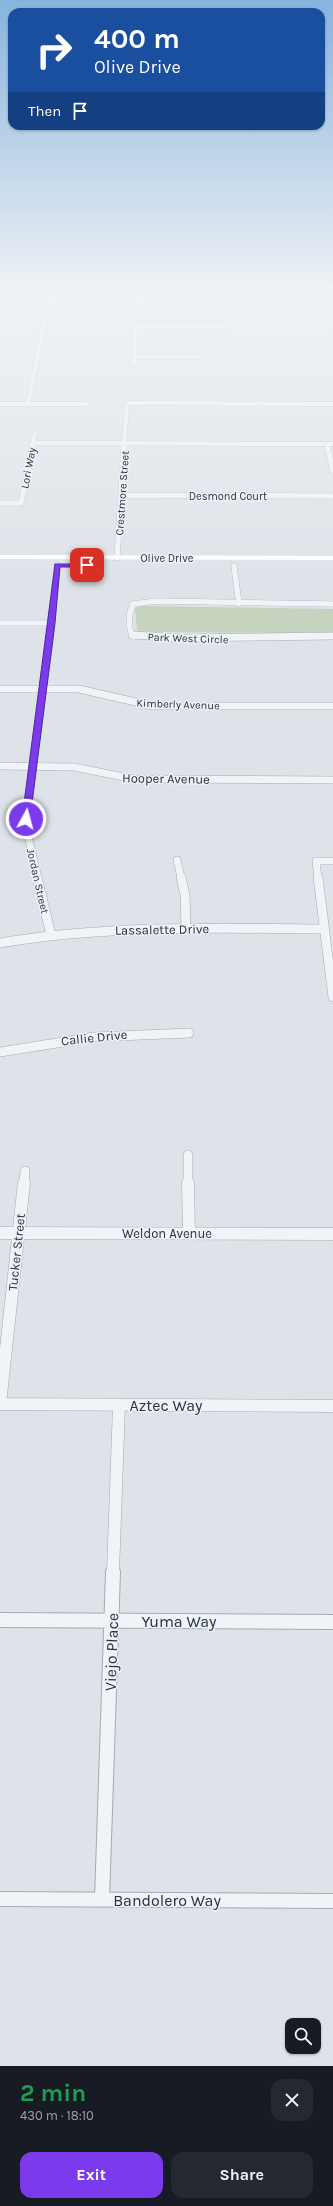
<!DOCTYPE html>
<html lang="en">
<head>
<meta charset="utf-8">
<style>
	:root { --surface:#171b24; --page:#242831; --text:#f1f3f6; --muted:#9ea1a6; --accent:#7c3aed }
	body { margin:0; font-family:Karla,sans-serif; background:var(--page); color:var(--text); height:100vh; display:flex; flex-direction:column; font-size:15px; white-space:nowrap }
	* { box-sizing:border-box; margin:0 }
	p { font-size:13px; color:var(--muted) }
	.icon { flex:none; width:22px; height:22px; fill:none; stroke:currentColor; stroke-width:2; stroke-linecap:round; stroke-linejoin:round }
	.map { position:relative; height:2066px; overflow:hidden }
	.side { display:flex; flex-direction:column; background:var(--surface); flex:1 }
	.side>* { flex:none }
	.hud { position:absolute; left:8px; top:8px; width:317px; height:122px; border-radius:12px; box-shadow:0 1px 3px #0004; background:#1a4fa0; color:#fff; overflow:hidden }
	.controls { position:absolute; left:285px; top:2018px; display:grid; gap:8px }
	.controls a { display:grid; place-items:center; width:36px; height:36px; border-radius:8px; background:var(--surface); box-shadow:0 1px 3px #0004; font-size:20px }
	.pin { position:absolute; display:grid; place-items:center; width:34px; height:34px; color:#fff; margin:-17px; border-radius:8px; box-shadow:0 2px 6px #0006 }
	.me { position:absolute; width:44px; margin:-22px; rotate:7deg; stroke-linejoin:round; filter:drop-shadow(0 0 3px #0008) }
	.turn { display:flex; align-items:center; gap:14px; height:84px; padding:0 20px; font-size:18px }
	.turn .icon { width:52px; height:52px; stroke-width:2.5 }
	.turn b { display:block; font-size:28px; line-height:34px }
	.then { display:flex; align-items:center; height:38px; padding:0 20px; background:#0003; gap:8px; font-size:15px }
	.round { display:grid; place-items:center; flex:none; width:42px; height:42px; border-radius:12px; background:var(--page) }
	.overview { display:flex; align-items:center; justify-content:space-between; height:68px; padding:0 20px }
	h1 { font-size:24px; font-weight:700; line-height:30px; color:#1e9e55 }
	.primary-button { display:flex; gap:8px; margin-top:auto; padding:8px 20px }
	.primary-button a { flex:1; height:46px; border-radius:12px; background:var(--accent); color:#fff; font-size:16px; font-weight:700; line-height:46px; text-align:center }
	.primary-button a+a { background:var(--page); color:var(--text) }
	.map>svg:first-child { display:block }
</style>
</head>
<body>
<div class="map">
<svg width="333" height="2066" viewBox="0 0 333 2066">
	<rect width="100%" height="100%" fill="#dee3e9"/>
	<path fill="#c5d3bf" d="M141,606L333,609V632L273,633L144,632L137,630L135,608Z"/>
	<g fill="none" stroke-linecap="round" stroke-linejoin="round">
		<defs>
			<path id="minor-far5" d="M136,326H228
				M134,357H199
				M134,365L137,296
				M0,404H86
				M28,404L50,295
				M33,443L333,444
				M327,444V446
				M32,446L35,433
				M124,446L127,403L333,404"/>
			<path id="minor-far4" d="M327,445L333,471
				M122,495L333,496
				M0,503H21L33,445
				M117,558L124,445
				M234,566L239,604
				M0,623H52
				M50,636L57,565
				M136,636H132C128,625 128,615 133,604L156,601L333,604
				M291,636H333"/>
			<path id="minor-far3" d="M132,635L182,638L333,636
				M0,689H79L153,706H333
				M0,766L74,767L134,779L333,780
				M177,860L181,878
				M38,878L26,828V819L50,635
				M318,878L316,861H333"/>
			<path id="minor-far2" d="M37,877L51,935
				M181,877L185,895L186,928
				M318,877L333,997
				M0,943C108,925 215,928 324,929
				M0,1052L94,1037L189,1033
				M188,1155V1184
				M24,1184L25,1171"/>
			<path id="minor-far1" d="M188,1183L189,1233
				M0,1233L333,1234
				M0,1404L333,1406
				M0,1404L24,1183
				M113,1573L119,1405"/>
			<path id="minor" d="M0,1620L333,1622
				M0,1899L333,1901
				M102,1899L113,1572"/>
			<path id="tertiary" d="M0,296H333"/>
		</defs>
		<use href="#minor-far5" stroke="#a3aab3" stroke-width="5"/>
		<use href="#minor-far4" stroke="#a3aab3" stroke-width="6"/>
		<use href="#minor-far3" stroke="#a3aab3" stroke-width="8"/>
		<use href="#minor-far2" stroke="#a3aab3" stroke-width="10"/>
		<use href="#minor-far1" stroke="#a3aab3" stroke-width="13"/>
		<use href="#minor" stroke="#a3aab3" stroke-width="16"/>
		<use href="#tertiary" stroke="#a3aab3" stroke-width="6"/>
		<use href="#minor-far5" stroke="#f1f4f7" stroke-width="4.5"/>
		<use href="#minor-far4" stroke="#f1f4f7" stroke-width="5.5"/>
		<use href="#minor-far3" stroke="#f1f4f7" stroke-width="7"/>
		<use href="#minor-far2" stroke="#f1f4f7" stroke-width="9"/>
		<use href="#minor-far1" stroke="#f1f4f7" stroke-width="12"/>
		<use href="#minor" stroke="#f1f4f7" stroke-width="14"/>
		<use href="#tertiary" stroke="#f1f4f7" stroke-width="5.5"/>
		<path fill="#fff" fill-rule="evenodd" d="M0,555L333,556V560L0,559Z"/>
	</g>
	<linearGradient id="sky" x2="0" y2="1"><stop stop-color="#87b4dd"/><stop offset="0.5" stop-color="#f0f2f5"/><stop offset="1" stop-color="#f0f2f5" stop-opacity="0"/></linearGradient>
	<rect width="333" height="585" fill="url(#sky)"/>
	<path fill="#7c3aed" stroke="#51269a" d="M55,564H87L90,565L87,567H60L55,623L30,819L26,822L22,819Z"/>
	<g text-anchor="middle" stroke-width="3" stroke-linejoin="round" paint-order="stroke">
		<g font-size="11" fill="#263141" stroke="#eef2f6">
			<text transform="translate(28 468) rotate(-79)" y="4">Lori Way</text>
			<text transform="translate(122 493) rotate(-86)" y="4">Crestmore Street</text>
			<text x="228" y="500">Desmond Court</text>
			<text x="167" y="562">Olive Drive</text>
			<text transform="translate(188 638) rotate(2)" y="4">Park West Circle</text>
			<text transform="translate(178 704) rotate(2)" y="4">Kimberly Avenue</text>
			<text transform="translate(38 881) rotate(77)" y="4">Jordan Street</text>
		</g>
		<g font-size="13" fill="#263141" stroke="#eef2f6">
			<text transform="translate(166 778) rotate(1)" y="5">Hooper Avenue</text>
			<text transform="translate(162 929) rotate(-1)" y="5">Lassalette Drive</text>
			<text transform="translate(94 1037) rotate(-6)" y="5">Callie Drive</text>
			<text x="167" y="1238">Weldon Avenue</text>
			<text transform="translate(16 1252) rotate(-84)" y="5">Tucker Street</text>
		</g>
		<g font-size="16" fill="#263141" stroke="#eef2f6">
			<text x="166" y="1411">Aztec Way</text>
			<text x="179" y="1627">Yuma Way</text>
			<text transform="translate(111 1652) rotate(-88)" y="6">Viejo Place</text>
			<text x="167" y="1906">Bandolero Way</text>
		</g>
	</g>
</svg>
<div class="controls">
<a><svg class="icon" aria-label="search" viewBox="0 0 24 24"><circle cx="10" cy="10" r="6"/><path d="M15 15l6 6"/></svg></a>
</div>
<div class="pin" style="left:87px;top:565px;background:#d93025"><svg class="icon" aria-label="arrive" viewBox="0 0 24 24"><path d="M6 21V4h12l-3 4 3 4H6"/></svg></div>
<svg class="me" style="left:26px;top:819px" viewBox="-20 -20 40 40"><circle r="17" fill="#7c3aed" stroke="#fff" stroke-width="3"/><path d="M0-11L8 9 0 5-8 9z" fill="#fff"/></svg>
<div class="hud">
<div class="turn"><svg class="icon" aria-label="right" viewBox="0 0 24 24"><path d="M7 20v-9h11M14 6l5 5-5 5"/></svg><div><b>400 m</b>Olive Drive</div></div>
<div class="then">Then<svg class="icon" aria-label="arrive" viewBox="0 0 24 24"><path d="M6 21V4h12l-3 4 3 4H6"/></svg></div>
</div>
</div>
<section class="side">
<div class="overview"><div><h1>2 min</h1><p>430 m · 18:10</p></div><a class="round"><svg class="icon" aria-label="close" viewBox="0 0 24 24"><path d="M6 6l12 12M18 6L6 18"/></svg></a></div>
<div class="primary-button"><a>Exit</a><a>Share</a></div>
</section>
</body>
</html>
